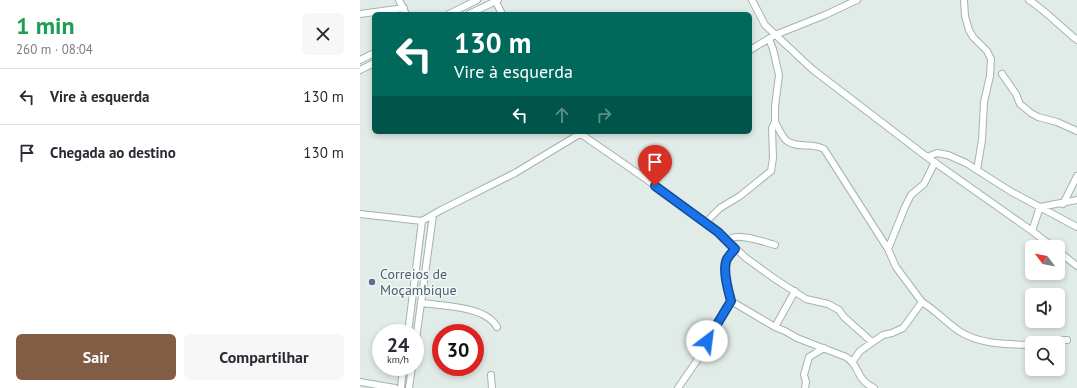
<!DOCTYPE html>
<html lang="pt">
<head>
<meta charset="utf-8">
<style>
	:root { --surface:#fff; --page:#f7f7f7; --text:#2b2b33; --muted:#7c7c81; --line:#e1e1e2; --accent:#825d45 }
	body { margin:0; font-family:"PT Sans",sans-serif; background:var(--page); color:var(--text); height:100vh; display:flex; flex-direction:column; font-size:15px; white-space:nowrap }
	* { box-sizing:border-box; margin:0 }
	p { font-size:13px; color:var(--muted) }
	.icon { flex:none; width:22px; height:22px; fill:none; stroke:currentColor; stroke-width:2; stroke-linecap:round; stroke-linejoin:round }
	.map { position:relative; flex:1; overflow:hidden }
	.panel { display:flex; flex-direction:column; background:var(--surface); width:360px }
	.panel>* { flex:none }
	.hud { position:absolute; left:12px; top:12px; width:380px; height:122px; border-radius:6px; box-shadow:0 2px 6px #0003; background:#00695c; color:#fff; overflow:hidden }
	.needle { width:26px; rotate:302deg }
	.tools { position:absolute; left:665px; top:240px; display:grid; gap:8px }
	.tools a { display:grid; place-items:center; width:40px; height:40px; border-radius:6px; background:var(--surface); box-shadow:0 2px 6px #0003; font-size:20px }
	.speed { position:absolute; left:12px; top:324px; display:flex; gap:8px; font-size:20px; font-weight:700; text-align:center }
	.speed>* { display:grid; place-content:center; width:52px; height:52px; border-radius:50%; background:var(--surface); box-shadow:0 2px 6px #0003; line-height:1 }
	.speed small { font-size:10px; font-weight:400 }
	.speed .limit { border:6px solid #d22; background:#fff; color:#111 }
	.pin { position:absolute; display:grid; place-items:center; width:34px; height:34px; color:#fff; margin:-41px -17px; border-radius:50% 50% 50% 0; rotate:-45deg; box-shadow:0 0 4px #0007 }
	.pin .icon { rotate:45deg }
	.me { position:absolute; width:44px; margin:-22px; rotate:30deg; stroke-linejoin:round; filter:drop-shadow(0 0 3px #0008) }
	.turn { display:flex; align-items:center; gap:14px; height:84px; padding:0 16px; font-size:18px }
	.turn .icon { width:52px; height:52px; stroke-width:2.5 }
	.turn b { display:block; font-size:28px; line-height:34px }
	.lanes { display:flex; align-items:center; height:38px; padding:0 16px; background:#0003; justify-content:center; gap:20px; direction:ltr }
	.lanes .off { opacity:.35 }
	.round { display:grid; place-items:center; flex:none; width:42px; height:42px; border-radius:6px; background:var(--page) }
	.overview { display:flex; align-items:center; justify-content:space-between; height:68px; padding:0 16px }
	h1 { font-size:24px; font-weight:700; line-height:30px; color:#1e9e55 }
	.button { display:flex; gap:8px; margin-top:auto; padding:8px 16px }
	.button a { flex:1; height:46px; border-radius:6px; background:var(--accent); color:#fff; font-size:16px; font-weight:700; line-height:46px; text-align:center }
	.button a+a { background:var(--page); color:var(--text) }
	ul { padding:0; list-style:none }
	li { display:flex; align-items:center; gap:12px; height:56px; padding:0 16px; border-top:1px solid var(--line) }
	li div { flex:1 }
	li b { display:block; font-size:15px }
	li em { font-style:normal }
	main { display:flex; flex:1; min-height:0 }
	.map>svg:first-child { display:block }
</style>
</head>
<body>
<main>
<section class="panel">
<div class="overview"><div><h1>1 min</h1><p>260 m · 08:04</p></div><a class="round"><svg class="icon" aria-label="close" viewBox="0 0 24 24"><path d="M6 6l12 12M18 6L6 18"/></svg></a></div>
<ul>
<li><svg class="icon" aria-label="left" viewBox="0 0 24 24"><path d="M17 20v-9H6M10 6l-5 5 5 5"/></svg><div><b>Vire à esquerda</b></div><em>130 m</em></li>
<li><svg class="icon" aria-label="arrive" viewBox="0 0 24 24"><path d="M6 21V4h12l-3 4 3 4H6"/></svg><div><b>Chegada ao destino</b></div><em>130 m</em></li>
</ul>
<div class="button"><a>Sair</a><a>Compartilhar</a></div>
</section>
<div class="map">
<svg width="717" height="388" viewBox="0 0 717 388">
	<rect width="100%" height="100%" fill="#e1ebe8"/>
	<g fill="none" stroke-linecap="round" stroke-linejoin="round">
		<defs>
			<path id="minor" d="M39,0L46,14
				M135,0L142,14
				M392,0L405,25L452,69L567,157L672,231L693,247
				M604,0L605,16L609,30L613,37L627,51L631,59L630,76L624,102L622,140L617,170
				M669,0C687,12 701,27 717,40
				M0,14L44,8
				M89,14L117,0
				M109,14L138,0
				M390,50L415,35L465,15L497,0
				M0,60L14,53
				M0,70L14,63
				M642,74L656,94L660,104L671,113L678,117L697,122L717,131
				M415,122C418,127 422,137 427,141C438,149 453,142 464,149L528,249
				M218,132L286,179L358,232L386,258L415,279L446,299L468,304L479,310L484,317L512,342
				M567,157L577,153L588,155L606,163L650,191L717,227
				M703,204L717,176
				M0,214L62,221L81,210L155,173L223,132
				M345,223L360,208L380,196L411,171L413,158L412,128L415,122V107L419,75L413,49L409,39
				M672,231L680,207L717,200
				M367,241C375,231 404,242 415,245
				M698,251L717,266
				M435,291L415,327L425,331L437,338L486,357C500,365 495,379 514,388
				M371,301L415,327
				M562,302L536,267L528,249L545,207L551,195L564,184L575,162
				M62,303C83,306 126,306 137,327
				M48,333L62,221
				M685,343L688,341L707,340
				M55,347L73,215
				M493,361L500,351L523,335L532,333L543,328L562,302C575,310 586,322 599,331C620,345 648,344 672,345
				M131,375L132,388
				M0,382L35,388
				M41,388L43,367
				M49,388L52,367
				M318,388L336,362L353,330L371,301C368,290 362,269 367,259C369,256 372,252 375,249
				M445,388L446,382L444,375L449,357L464,348"/>
		</defs>
		<use href="#minor" stroke="#a4b3b0" stroke-width="8"/>
		<use href="#minor" stroke="#fff" stroke-width="6"/>
	</g>
	<g fill="none" stroke-linecap="round" stroke-linejoin="round">
		<defs>
			<path id="route" d="M295,186L358,232L375,249C372,252 369,256 367,259C362,269 368,290 371,301L347,341"/>
		</defs>
		<use href="#route" stroke="#114b97" stroke-width="10"/>
		<use href="#route" stroke="#1a73e8" stroke-width="7"/>
	</g>
	<circle fill="#5c6f8a" stroke="#f1f8f6" stroke-width="1.5" cx="12" cy="282" r="4"/>
	<g text-anchor="middle" stroke-width="3" stroke-linejoin="round" paint-order="stroke">
		<g font-size="14" fill="#4e5e75" stroke="#f1f8f6" text-anchor="start">
			<text x="20" y="279">Correios de<tspan x="20" dy="16">Moçambique</tspan></text>
		</g>
	</g>
</svg>
<div class="tools">
<a><svg class="needle" viewBox="-14 -14 28 28"><path d="M0-13l5 13h-10z" fill="#e53935"/><path d="M0 13l5-13h-10z" fill="#7c7c81"/></svg></a>
<a><svg class="icon" aria-label="sound" viewBox="0 0 24 24"><path d="M4 9h4l5-4v14l-5-4H4zM17 9q2 3 0 6"/></svg></a>
<a><svg class="icon" aria-label="search" viewBox="0 0 24 24"><circle cx="10" cy="10" r="6"/><path d="M15 15l6 6"/></svg></a>
</div>
<div class="speed"><div>24<small>km/h</small></div><div class="limit">30</div></div>
<div class="pin" style="left:295px;top:186px;background:#d93025"><svg class="icon" aria-label="arrive" viewBox="0 0 24 24"><path d="M6 21V4h12l-3 4 3 4H6"/></svg></div>
<svg class="me" style="left:347px;top:341px" viewBox="-20 -20 40 40"><circle r="19" fill="#fff"/><path d="M0-13L10 11 0 6-10 11z" fill="#1a73e8"/></svg>
<div class="hud">
<div class="turn"><svg class="icon" aria-label="left" viewBox="0 0 24 24"><path d="M17 20v-9H6M10 6l-5 5 5 5"/></svg><div><b>130 m</b>Vire à esquerda</div></div>
<div class="lanes"><svg class="icon" aria-label="left" viewBox="0 0 24 24"><path d="M17 20v-9H6M10 6l-5 5 5 5"/></svg><svg class="icon off" aria-label="ahead" viewBox="0 0 24 24"><path d="M12 20V5M6 11l6-6 6 6"/></svg><svg class="icon off" aria-label="right" viewBox="0 0 24 24"><path d="M7 20v-9h11M14 6l5 5-5 5"/></svg></div>
</div>
</div>
</main>
</body>
</html>
